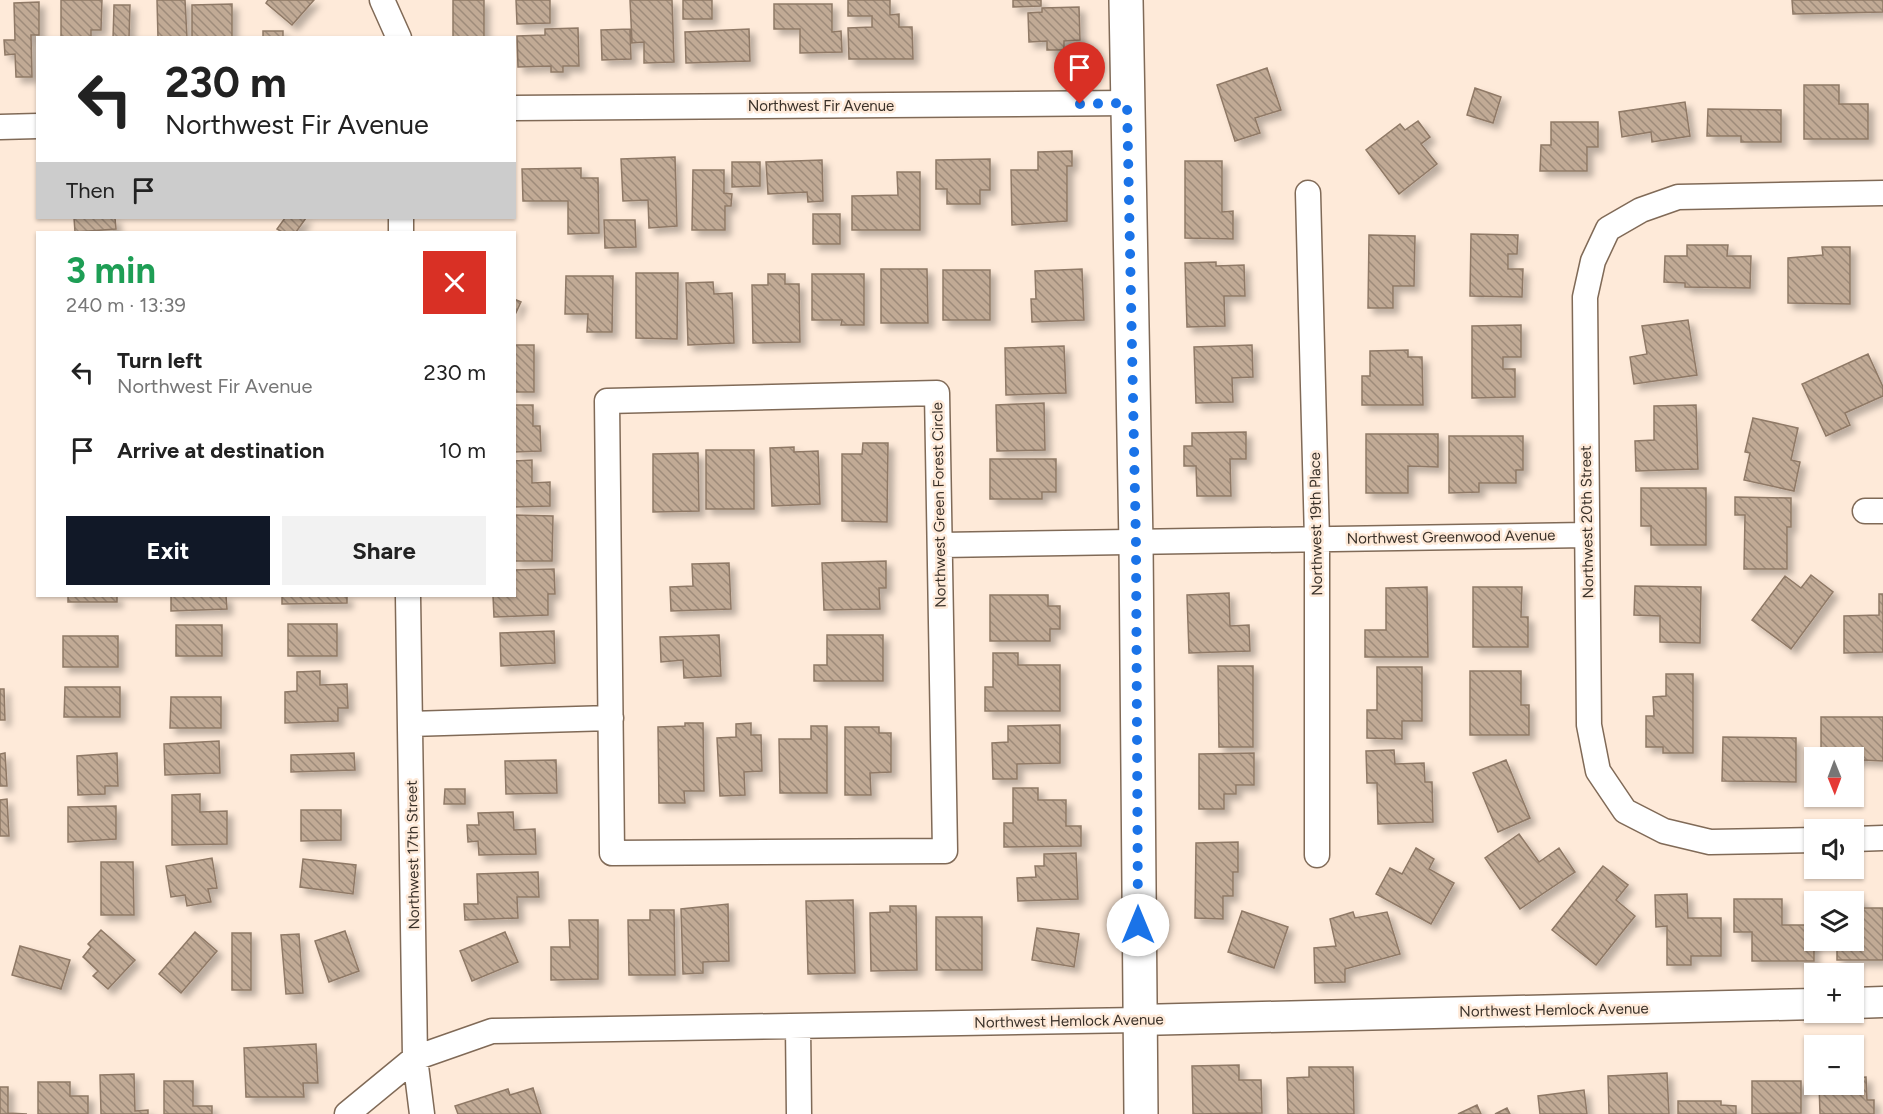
<!DOCTYPE html>
<html lang="en">
<head>
<meta charset="utf-8">
<style>
	:root { --surface:#fff; --page:#f2f2f2; --text:#222; --muted:#767676; --accent:#111827 }
	body { margin:0; font-family:Figtree,sans-serif; background:var(--page); color:var(--text); height:100vh; display:flex; flex-direction:column; font-size:22px; white-space:nowrap }
	* { box-sizing:border-box; margin:0 }
	p { font-size:20px; color:var(--muted) }
	.icon { flex:none; width:33px; height:33px; fill:none; stroke:currentColor; stroke-width:2; stroke-linecap:round; stroke-linejoin:round }
	.map { position:relative; flex:1; overflow:hidden }
	.sheet { position:absolute; left:36px; top:231px; width:480px; height:366px; display:flex; flex-direction:column; background:var(--surface); border-radius:0px; box-shadow:0 2px 4px #0004 }
	.sheet>* { flex:none }
	.top-card { position:absolute; left:36px; top:36px; width:480px; height:183px; border-radius:0px; box-shadow:0 2px 4px #0004; background:#fff; color:var(--text); overflow:hidden }
	.needle { width:39px; rotate:179deg }
	.controls { position:absolute; left:1804px; top:747px; display:grid; gap:12px }
	.controls a { display:grid; place-items:center; width:60px; height:60px; border-radius:0px; background:var(--surface); box-shadow:0 2px 4px #0004; font-size:30px }
	.pin { position:absolute; display:grid; place-items:center; width:51px; height:51px; color:#fff; margin:-62px -26px; border-radius:50% 50% 50% 0; rotate:-45deg; box-shadow:0 0 6px #0007 }
	.pin .icon { rotate:45deg }
	.me { position:absolute; width:66px; margin:-33px; rotate:0deg; stroke-linejoin:round; filter:drop-shadow(0 0 4px #0008) }
	.turn { display:flex; align-items:center; gap:21px; height:126px; padding:0 30px; font-size:27px }
	.turn .icon { width:78px; height:78px; stroke-width:2.5 }
	.turn b { display:block; font-size:42px; line-height:51px }
	.then { display:flex; align-items:center; height:57px; padding:0 30px; background:#0003; gap:12px; font-size:22px }
	.round { display:grid; place-items:center; flex:none; width:63px; height:63px; border-radius:0px; background:var(--page) }
	.head { display:flex; align-items:center; justify-content:space-between; height:102px; padding:0 30px }
	h1 { font-size:36px; font-weight:700; line-height:45px; color:#1e9e55 }
	.button { display:flex; gap:12px; margin-top:auto; padding:12px 30px }
	.button a { flex:1; height:69px; border-radius:0px; background:var(--accent); color:#fff; font-size:24px; font-weight:700; line-height:69px; text-align:center }
	.button a+a { background:var(--page); color:var(--text) }
	ul { padding:0; list-style:none }
	li { display:flex; align-items:center; gap:18px; height:78px; padding:0 30px }
	li div { flex:1 }
	li b { display:block; font-size:22px }
	li em { font-style:normal }
	.map>svg:first-child { display:block }
</style>
</head>
<body>
<div class="map">
<svg width="1883" height="1114" viewBox="0 0 1883 1114">
	<defs>
		<pattern id="building-back-hatch" width="6" height="6" patternUnits="userSpaceOnUse" patternTransform="scale(1.5)"><rect width="6" height="6" fill="#c1aa95"/><path d="M-1 5l2 2M0 0l6 6M5-1l2 2" fill="none" stroke="#9e8b7a"/></pattern>
		<filter id="shadow"><feDropShadow dx="5.5" dy="5.5" stdDeviation="3" flood-color="#0004"/></filter>
	</defs>
	<rect width="100%" height="100%" fill="#feead9"/>
	<path fill="url(#building-back-hatch)" stroke="#8f7966" stroke-width="1.5" filter="url(#shadow)" d="M61,0H102L101,30H91V38H61Z
		M157,0H185L187,38H158Z
		M268,0H314L292,25L266,3Z
		M453,0H484V38H453Z
		M516,0H550V23L517,24Z
		M630,0H672L674,62L644,63V42L632,43Z
		M683,0H712V19H683Z
		M848,0H890V15L899,14V27H912L913,59H849L848,28L872,27V16H848Z
		M1013,0H1041V6L1013,7Z
		M1792,0H1883V12L1793,14Z
		M39,2V35H31L32,77H16L15,54L5,55L4,40H15L14,3Z
		M232,4V38H192V5Z
		M774,4H832V32L841,31L842,52L800,53V29H774Z
		M114,5H130L129,38H113Z
		M1079,7L1080,40L1064,41V50H1047V41L1029,42L1028,13L1042,12V8Z
		M578,28L579,66H563V72H551V66L518,67L517,36L545,35V29Z
		M630,29L631,59L602,60L601,30Z
		M749,29L750,61L686,63L685,32Z
		M263,31H283V38H263Z
		M1267,68L1281,110L1255,118L1260,133L1235,141L1217,85Z
		M1804,85H1839V104H1868V139H1804Z
		M1475,88L1501,97L1493,123L1467,115Z
		M1685,102L1690,136L1652,142L1651,132L1622,137L1619,112Z
		M1708,109L1781,110V142H1741V136H1707Z
		M1418,121L1430,137L1421,144L1437,164L1399,194L1366,150L1400,124L1405,130Z
		M1551,122H1598V147H1587V171H1540L1541,145H1551Z
		M1072,151V166H1067V221L1012,225L1011,170H1038V152Z
		M675,157L677,226L649,228L648,200L623,201L621,159Z
		M990,159V190H980V204H947V189H936V160Z
		M822,160L823,201L808,202L807,192L768,194L766,162Z
		M1185,161H1222V212L1233,211V239L1185,238Z
		M732,162H760V186L732,187Z
		M581,168V178H598L599,233L568,234V201H523L522,169Z
		M693,170H724V193L732,194L731,206H725V230H692Z
		M897,172H920V230H852V196L898,195Z
		M813,214H840V244H813Z
		M74,218H115L116,229L75,232Z
		M285,218H306L296,232H282L277,229Z
		M604,220H635L636,247L605,248Z
		M1471,234L1518,235L1517,254H1508V269H1523L1522,297L1470,296Z
		M1369,235L1415,236L1414,286H1393V308H1368Z
		M1687,245H1728L1727,256H1751L1750,288L1685,287V283L1664,282L1665,256H1687Z
		M1822,247H1850V304L1788,303V258L1823,255Z
		M1216,262V266L1244,265L1245,296H1224L1225,326L1187,327L1185,263Z
		M881,269H927L928,323H881Z
		M1082,269L1084,320L1032,322L1031,299H1036L1035,271Z
		M943,270H990V320H943Z
		M636,273H678L677,339L636,338Z
		M768,274H785V284H799L800,342L753,343L752,285H768Z
		M812,274H864V325H841L842,320H812Z
		M566,276H613L612,332H587L588,314H565Z
		M713,282L714,294L732,293L734,343L688,345L686,283Z
		M514,299L521,302L514,317Z
		M1688,320L1697,375L1634,384L1630,357L1647,354L1642,326Z
		M1521,325V357H1503V369H1515V397L1472,398V326Z
		M514,345H534V392H514Z
		M1252,345L1253,377L1232,378L1233,402L1196,403L1194,347Z
		M1064,346L1066,393L1006,395L1005,348Z
		M1408,350V357H1422L1423,405H1362V376H1370V351Z
		M1868,354L1883,387V396L1845,413L1850,425L1826,436L1802,384Z
		M1044,403L1045,450L997,451L996,405Z
		M514,405H533V426H540L541,451L514,452Z
		M1696,405L1698,469L1636,471L1635,441L1654,440V406Z
		M1753,418L1798,428L1791,460L1800,462L1794,491L1744,480L1750,453L1745,452Z
		M1246,432V459H1230L1231,496H1197L1196,466H1184V446H1192V433Z
		M1366,434H1438V467L1408,466V493H1366Z
		M1449,436H1523V470H1516V483H1479V492L1449,493Z
		M863,443H888L887,522L842,521V454H862Z
		M794,447V452L818,451L820,504L772,506L770,448Z
		M706,450H754V509H706Z
		M698,453L699,511L653,512V454Z
		M990,459H1056V492H1042V499H990Z
		M532,460V483L550,482V506L514,507V461Z
		M1641,488H1706V545H1651V526H1641Z
		M1735,497L1791,498V527H1787V569H1744L1745,515H1735Z
		M514,515L553,516L552,561H514Z
		M886,561V588H879L880,609L824,610L822,563Z
		M729,563L731,609L671,611L670,587L693,586L692,564Z
		M554,569L555,594H548V615L494,617L493,596H514V570Z
		M1811,575L1833,592L1791,649L1752,620L1785,576L1801,588Z
		M1635,586L1701,587L1700,643L1660,642V616L1634,615Z
		M1427,587L1428,657H1365V630H1386V588Z
		M1473,587H1522L1521,617H1528V647H1473Z
		M1229,593L1230,626L1249,625L1250,651L1189,653L1187,595Z
		M1879,594H1883V652L1844,653V616L1879,615Z
		M990,595H1048V606H1060V629H1050V641H990Z
		M68,596H117V602H68Z
		M171,596H226L227,609L171,611Z
		M282,596H347V603L282,604Z
		M288,624H337V656H288Z
		M176,625H222V656H176Z
		M554,631L555,663L501,666L500,633Z
		M719,635L721,676L684,678L683,660L661,662L660,637Z
		M827,635H883V681H814V665H827Z
		M63,636H118V667H63Z
		M993,653H1018V665H1060V711H985V687H993Z
		M1218,666H1253V747H1219Z
		M1377,667H1422V721H1402V739L1367,738V710H1377Z
		M320,671V685L347,684L348,708H338V721L285,723V692L297,691V672Z
		M1470,671H1521V705H1529V735H1470Z
		M1666,674H1693V753H1663V747H1646V716H1654L1653,697L1666,696Z
		M65,687H120V717H64Z
		M0,689H4L5,720H0Z
		M171,697H221V728H170Z
		M1821,717H1883V761L1821,758Z
		M685,723H703L704,791H684L685,803H659L658,727L685,726Z
		M751,723V735H761L762,771L744,772L745,795L720,796L717,738L736,737V724Z
		M1060,725V763L1017,764V779H993L992,743L1008,742V726Z
		M811,726H827V793H780L779,739H811Z
		M845,727H879V733H891V772L870,773L871,795H845Z
		M1723,737L1796,738V782L1722,781Z
		M219,741L220,773L165,775L164,744Z
		M1394,750L1395,764L1424,763L1425,782H1432L1433,822L1378,824L1377,783H1367L1366,751Z
		M5,753L7,786H0V754Z
		M117,753L118,786H105V794L78,795L77,756Z
		M354,753L355,770L291,772V755Z
		M1254,753V785H1236V794H1224V809H1199V754Z
		M556,760L557,793L506,794L505,761Z
		M1506,760L1530,818L1498,832L1473,773Z
		M1013,788H1038V800H1066V826H1081V846L1004,847V823H1013Z
		M445,789H465V804H444Z
		M200,794V812L227,811V844L172,845V795Z
		M7,799L9,836H0V800Z
		M116,806V839L68,842V807Z
		M301,810H341V840L301,841Z
		M513,812L514,830L535,829L536,854L479,855L478,841L468,842L467,825H479L478,813Z
		M1519,834L1539,862L1559,848L1575,872L1520,909L1485,858Z
		M1238,842V872H1233V896H1223V919L1195,918L1196,843Z
		M1416,848L1434,859L1429,869L1454,883L1431,924L1376,894L1390,868L1402,874Z
		M1076,853L1078,899L1018,901L1017,878L1036,877L1035,866H1044V854Z
		M212,858L217,888L208,889L211,902L187,906L185,895L171,897L166,866Z
		M303,859L356,865L353,894L300,887Z
		M101,862H133L134,915H101Z
		M1603,866L1628,885L1616,900L1635,916L1596,965L1552,930Z
		M538,872L539,897H517L518,918L465,920L464,904H478L477,874Z
		M1687,894L1688,918H1721V956H1691V965H1667V926L1656,927L1655,895Z
		M1734,899H1782V925H1814V961H1752V932H1734Z
		M1836,899H1863V908H1883V960H1837V940H1854V902H1836Z
		M853,900L855,973L808,974L806,901Z
		M728,904L729,961L703,962V973L683,974L681,909Z
		M890,906H916L917,970L871,971L870,913L890,912Z
		M650,910H674L675,975H629L628,920H650Z
		M1242,911L1288,927L1274,968L1228,952Z
		M1353,912L1355,918L1387,912L1400,954L1345,969V982L1315,983L1314,948L1336,946L1330,919Z
		M936,917H982V970H936Z
		M569,920H598V979L551,980V947H570Z
		M1037,928L1079,934L1074,967L1032,960Z
		M101,930L135,960L108,989L93,976L98,971L83,957L91,947L88,944Z
		M345,931L359,971L329,982L315,941Z
		M195,932L217,951L181,993L159,974Z
		M505,932L518,962L472,981L460,951Z
		M232,933H251V990H232Z
		M299,934L303,993L286,994L281,935Z
		M20,946L70,960L61,989L12,975Z
		M316,1044L318,1083H303L304,1097H246L244,1048Z
		M1239,1065V1080H1261L1262,1113L1193,1114L1192,1066Z
		M1309,1067H1353L1354,1114H1288L1287,1078L1309,1077Z
		M1667,1073L1669,1114H1609L1608,1076Z
		M134,1074L135,1111L148,1110V1114H101L100,1075Z
		M1866,1077L1867,1100H1874V1114H1820L1819,1084H1854V1078Z
		M164,1081H193V1106H212V1114H164Z
		M1752,1081H1801V1113L1752,1114Z
		M38,1082H70V1096H88V1114H38Z
		M0,1087H8V1113L27,1114H0Z
		M533,1088L541,1114H458L455,1106L508,1089L510,1095Z
		M1584,1090L1587,1114H1540L1538,1096Z
		M1678,1101H1721V1105L1736,1106V1114H1678Z
		M1477,1105L1481,1114H1458Z
		M1507,1108L1510,1114H1495Z"/>
	<g fill="none" stroke-linecap="round" stroke-linejoin="round">
		<defs>
			<path id="minor" d="M382,0L399,38
				M514,108L1127,103
				M0,127L38,126
				M1308,193L1317,540V855
				M401,218V232
				M937,393L945,851L612,853L607,401Z
				M1865,511H1883
				M941,545L1586,535
				M408,596L415,1058L422,1114
				M410,724L611,718
				M1854,839L1883,838
				M1815,840L1710,842L1664,831L1625,811L1598,771L1589,725L1585,297L1593,261L1608,229L1641,210L1678,197L1883,193
				M798,1026L799,1114
				M347,1114L415,1058L492,1031L1139,1020"/>
			<path id="tertiary" d="M1854,1003L1883,1002
				M1139,1020L1815,1004"/>
			<path id="secondary" d="M1126,0L1136,544L1141,1114"/>
		</defs>
		<use href="#minor" stroke="#806a57" stroke-width="27"/>
		<use href="#tertiary" stroke="#806a57" stroke-width="33"/>
		<use href="#secondary" stroke="#806a57" stroke-width="36"/>
		<use href="#minor" stroke="#fff" stroke-width="24"/>
		<use href="#tertiary" stroke="#fff" stroke-width="30"/>
		<use href="#secondary" stroke="#fff" stroke-width="33"/>
	</g>
	<g fill="none" stroke-linecap="round" stroke-linejoin="round">
		<path stroke="#1a73e8" stroke-width="10" stroke-dasharray="0 18" d="M1080,104L1127,103L1136,544L1138,925"/>
	</g>
	<g text-anchor="middle" stroke-width="5" stroke-linejoin="round" paint-order="stroke">
		<g font-size="15" fill="#3a3129" stroke="#feead9">
			<text x="821" y="111">Northwest Fir Avenue</text>
			<text transform="translate(939 505) rotate(-91)" y="5">Northwest Green Forest Circle</text>
			<text transform="translate(1587 522) rotate(-91)" y="5">Northwest 20th Street</text>
			<text transform="translate(1316 524) rotate(-91)" y="5">Northwest 19th Place</text>
			<text transform="translate(1451 537) rotate(-1)" y="5">Northwest Greenwood Avenue</text>
			<text transform="translate(413 855) rotate(-91)" y="5">Northwest 17th Street</text>
			<text transform="translate(1554 1010) rotate(-1)" y="5">Northwest Hemlock Avenue</text>
			<text transform="translate(1069 1021) rotate(-1)" y="5">Northwest Hemlock Avenue</text>
		</g>
	</g>
</svg>
<div class="controls">
<a><svg class="needle" viewBox="-14 -14 28 28"><path d="M0-13l5 13h-10z" fill="#e53935"/><path d="M0 13l5-13h-10z" fill="#767676"/></svg></a>
<a><svg class="icon" aria-label="sound" viewBox="0 0 24 24"><path d="M4 9h4l5-4v14l-5-4H4zM17 9q2 3 0 6"/></svg></a>
<a><svg class="icon" aria-label="layers" viewBox="0 0 24 24"><path d="M12 4l9 5-9 5-9-5zM3 14l9 5 9-5"/></svg></a>
<a>+</a>
<a>−</a>
</div>
<div class="pin" style="left:1080px;top:104px;background:#d93025"><svg class="icon" aria-label="arrive" viewBox="0 0 24 24"><path d="M6 21V4h12l-3 4 3 4H6"/></svg></div>
<svg class="me" style="left:1138px;top:925px" viewBox="-20 -20 40 40"><circle r="19" fill="#fff"/><path d="M0-13L10 11 0 6-10 11z" fill="#1a73e8"/></svg>
<div class="top-card">
<div class="turn"><svg class="icon" aria-label="left" viewBox="0 0 24 24"><path d="M17 20v-9H6M10 6l-5 5 5 5"/></svg><div><b>230 m</b>Northwest Fir Avenue</div></div>
<div class="then">Then<svg class="icon" aria-label="arrive" viewBox="0 0 24 24"><path d="M6 21V4h12l-3 4 3 4H6"/></svg></div>
</div>
<section class="sheet">
<div class="head"><div><h1>3 min</h1><p>240 m · 13:39</p></div><a class="round" style="background:#d93025;color:#fff"><svg class="icon" aria-label="close" viewBox="0 0 24 24"><path d="M6 6l12 12M18 6L6 18"/></svg></a></div>
<ul>
<li><svg class="icon" aria-label="left" viewBox="0 0 24 24"><path d="M17 20v-9H6M10 6l-5 5 5 5"/></svg><div><b>Turn left</b><p>Northwest Fir Avenue</p></div><em>230 m</em></li>
<li><svg class="icon" aria-label="arrive" viewBox="0 0 24 24"><path d="M6 21V4h12l-3 4 3 4H6"/></svg><div><b>Arrive at destination</b></div><em>10 m</em></li>
</ul>
<div class="button"><a>Exit</a><a>Share</a></div>
</section>
</div>
</body>
</html>
